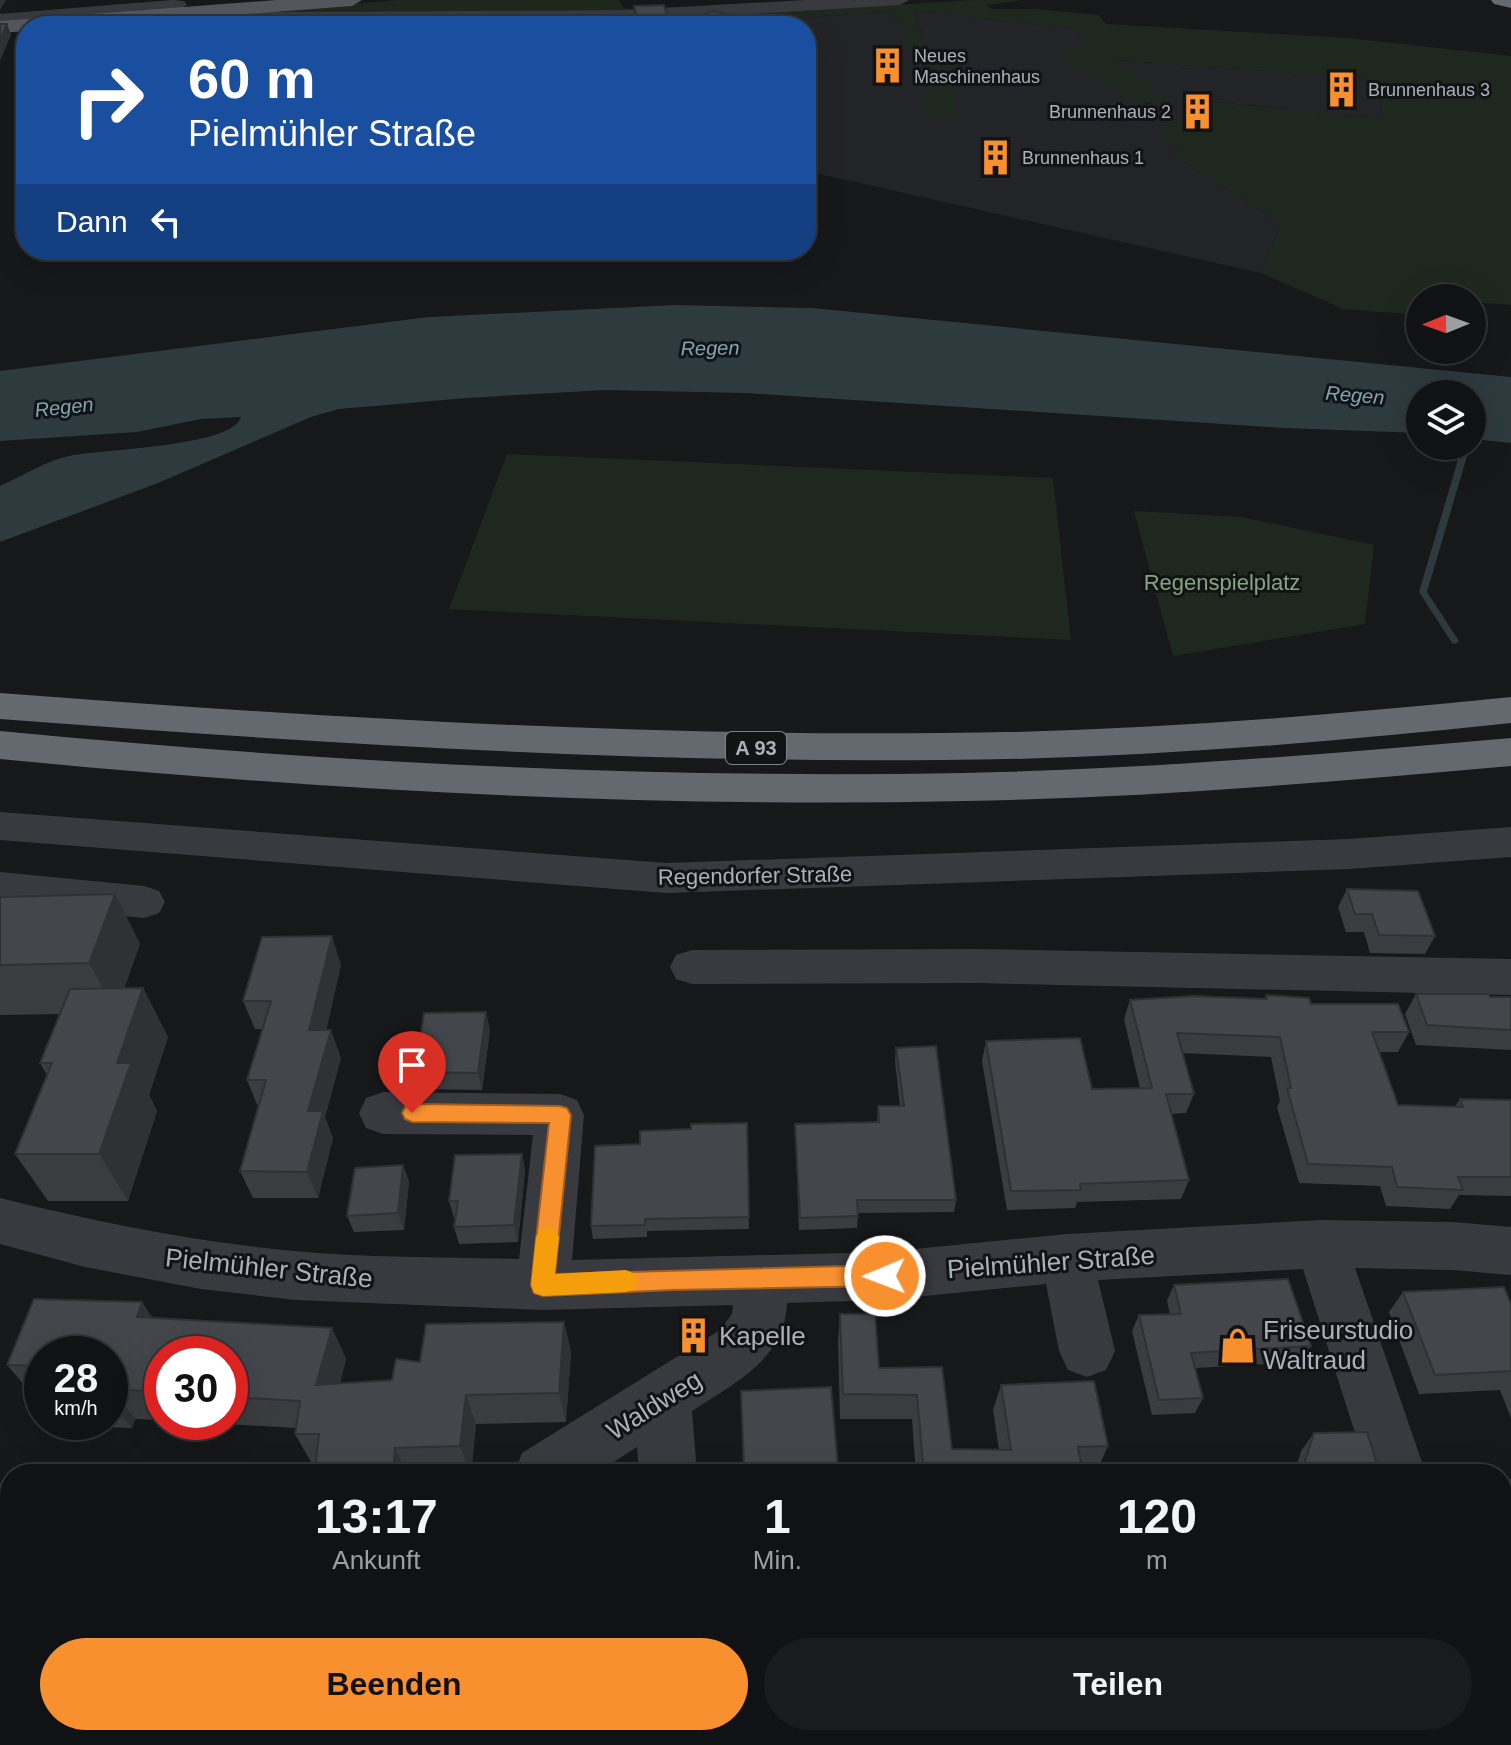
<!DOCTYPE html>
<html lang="de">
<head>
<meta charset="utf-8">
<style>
	:root { --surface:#111214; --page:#1a1b1d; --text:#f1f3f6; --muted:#9c9ea0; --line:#303234; --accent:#f99030 }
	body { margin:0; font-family:Arial,sans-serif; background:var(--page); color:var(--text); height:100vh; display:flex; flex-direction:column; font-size:30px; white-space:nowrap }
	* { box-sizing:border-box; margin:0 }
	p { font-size:26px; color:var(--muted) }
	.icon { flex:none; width:44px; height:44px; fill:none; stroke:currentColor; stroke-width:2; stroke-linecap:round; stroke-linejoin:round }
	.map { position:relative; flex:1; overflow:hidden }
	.drawer { position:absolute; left:0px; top:1464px; width:1512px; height:282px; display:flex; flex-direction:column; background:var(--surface); border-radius:32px 32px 0 0; box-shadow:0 8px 32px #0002,0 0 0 2px var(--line) }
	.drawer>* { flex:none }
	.banner { position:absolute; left:16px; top:16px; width:800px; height:244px; border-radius:32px; box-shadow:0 8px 32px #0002,0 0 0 2px var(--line); background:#1a4fa0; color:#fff; overflow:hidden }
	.needle { width:52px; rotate:269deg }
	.tools { position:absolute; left:1406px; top:284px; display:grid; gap:16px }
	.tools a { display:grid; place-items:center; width:80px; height:80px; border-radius:50%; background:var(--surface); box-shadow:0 8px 32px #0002,0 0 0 2px var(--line); font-size:40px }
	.speed { position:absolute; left:24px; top:1336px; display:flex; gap:16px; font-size:40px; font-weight:700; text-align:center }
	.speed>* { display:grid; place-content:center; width:104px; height:104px; border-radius:50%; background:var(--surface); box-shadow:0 8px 32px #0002,0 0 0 2px var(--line); line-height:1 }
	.speed small { font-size:20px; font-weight:400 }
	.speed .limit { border:12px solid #d22; background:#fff; color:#111 }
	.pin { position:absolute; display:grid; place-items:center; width:68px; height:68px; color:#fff; margin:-82px -34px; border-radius:50% 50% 50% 0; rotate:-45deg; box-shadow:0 0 8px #0007 }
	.pin .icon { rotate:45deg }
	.me { position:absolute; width:88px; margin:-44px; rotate:269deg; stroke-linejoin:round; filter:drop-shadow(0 0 6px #0008) }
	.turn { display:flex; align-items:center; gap:28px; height:168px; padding:0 40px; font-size:36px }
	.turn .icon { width:104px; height:104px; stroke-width:2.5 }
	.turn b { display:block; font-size:56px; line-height:68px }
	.then { display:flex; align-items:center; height:76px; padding:0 40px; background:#0003; gap:16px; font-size:30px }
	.eta { display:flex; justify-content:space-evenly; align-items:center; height:136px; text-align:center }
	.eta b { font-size:48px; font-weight:800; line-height:56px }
	.button { display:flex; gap:16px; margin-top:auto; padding:16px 40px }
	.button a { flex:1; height:92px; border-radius:48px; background:var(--accent); color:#111; font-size:32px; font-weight:800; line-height:92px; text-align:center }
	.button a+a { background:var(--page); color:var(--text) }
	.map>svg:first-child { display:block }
</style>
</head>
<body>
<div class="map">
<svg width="1511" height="1745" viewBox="0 0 1511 1745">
	<rect width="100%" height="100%" fill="#17181a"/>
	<path fill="#232427" d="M886,11L901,26L906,38L941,58L944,78L940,121L951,55L927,49L914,11L1074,28L1089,49L1146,104L1163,103L1115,60L1375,79L1384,119L1197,100L1210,116L1200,122L1172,154L1281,224L1261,273L806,171V26H371L374,21L748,14L732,23Z"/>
	<path fill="#1f281f" d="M398,0H618L624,8L637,10L240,12Z
		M973,0H1024L986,5L992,9H1034L1099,15L1106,24L1347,38L1511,56V305L1472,302V298H1420V315L1343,309L1261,273L1281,224L1172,154L1180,146L1157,134L1169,119L1200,122L1209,116L1195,100L1384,119L1375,79L1117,60L1152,84L1164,104C1125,105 1094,78 1064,57V49L1088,48L1074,28L914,11L927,49L951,55L956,123C936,120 927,116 919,98L944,79L942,72L929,68L940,58L908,51L901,26L886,11L732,23L727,19L748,14Z
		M507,454L1053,478L1071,640L449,609Z
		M1134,511L1241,517L1374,545L1365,624L1173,656Z"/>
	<path fill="#2d3a3e" d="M675,305L812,308L1511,377V443L1472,439V394H1420V433L1284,428L745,393L605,390L467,398L339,409L311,417L158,483L0,542V486C23,476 45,461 69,456C100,449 233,447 241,417L201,419L137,432L0,441V371L429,317Z"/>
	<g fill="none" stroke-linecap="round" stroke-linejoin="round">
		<path fill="#2d3a3e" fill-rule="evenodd" d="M1462,446H1470L1427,592L1459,641L1455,644L1452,643L1419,592Z"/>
		<path fill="#383a3f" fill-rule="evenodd" d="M172,0L184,1L187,5L178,10L0,26V14Z
			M806,0H909L900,5L626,22L136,26L145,20L260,12L626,10Z
			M0,812L666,863L1349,839L1511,827V857L1349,869L666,893L0,840Z
			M0,872L144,886L159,891L165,902L159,913L144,918L0,904Z
			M977,949L1511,959V995L977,983L692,984L676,979L670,967L676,955L692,950Z
			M383,1092L560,1094L577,1100L584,1115L572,1260L885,1252L1067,1234L1321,1220L1453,1222L1511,1227V1275L1453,1270L1355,1268L1426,1474H1368L1303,1269L1098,1280L1115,1351L1106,1370L1087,1377L1068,1370L1059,1351L1046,1284L885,1300L787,1303C785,1360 734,1383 692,1411L697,1474H639L637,1447L595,1474H514L522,1453L720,1330L732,1314L733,1305L543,1310L296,1300L201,1289L85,1267L0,1244V1198C97,1222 194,1242 294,1251C368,1258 444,1257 519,1259L533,1135L383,1134L366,1128L359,1113L366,1098Z
			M1502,1711L1507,1713L1511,1722V1745H1454L1451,1736H1502Z
			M40,1736H123L119,1745H36Z
			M141,1736H207L203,1745H137Z
			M629,1736H695V1745H629Z"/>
		<path fill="#54585e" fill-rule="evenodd" d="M277,0H362L352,6L90,26H26V31L0,33V21Z"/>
		<path fill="#646970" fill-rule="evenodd" d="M1491,0H1511V8L1494,4Z
			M0,693C314,717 627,736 942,733C1132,732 1322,716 1511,697V723C1322,743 1132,759 942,760C627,763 314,743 0,719Z
			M0,731C321,762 642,779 965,773C1147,769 1329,754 1511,738V766C1329,782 1147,798 965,801C642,808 321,790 0,759Z"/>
	</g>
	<path fill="#3a3c40" d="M634,6L670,26H635Z
		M1347,889L1435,936L1425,954L1370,953L1364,932H1346L1338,907Z
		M115,894L140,944L124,988H143L168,1037L149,1095L157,1111L128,1201H48L15,1154L47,1075L40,1063L60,1014L0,1015V897Z
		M341,965L326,1030L341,1058L325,1117L333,1138L318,1198H253L240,1171L258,1107L247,1080L262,1029H255L243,1001Z
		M1416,994L1511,997V1050L1416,1045L1405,1014Z
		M1266,995L1311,1004L1409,1032L1398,1052H1379L1398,1105L1455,1107L1460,1099L1511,1100V1196L1459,1195L1450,1209L1386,1206L1380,1186L1299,1183L1277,1107L1280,1101L1271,1057L1182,1053L1194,1094L1186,1113L1171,1114L1189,1180L1181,1199L1077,1202L1075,1208L1007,1210L982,1061L986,1041L1092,1089L1140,1088L1124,1019L1130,1000L1265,999Z
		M490,1030L482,1090L420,1089L415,1072Z
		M896,1048L956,1200L954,1212L858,1213L857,1228L799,1230L795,1124L877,1122L878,1106H900L895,1061Z
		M747,1123L749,1229L647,1231V1237L593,1239L591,1226L640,1144L691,1129Z
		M522,1154L525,1170L518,1242L459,1244L454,1227L456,1218H454L449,1201Z
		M403,1165L409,1182L404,1230L354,1232L347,1216Z
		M1174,1285L1311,1346L1301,1362L1195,1368L1203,1398L1195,1413L1152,1415L1132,1331L1139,1315L1170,1314L1167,1301Z
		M1403,1292L1511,1304V1418L1500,1390L1419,1394L1389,1312Z
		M840,1314L879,1368L942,1367L952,1449L999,1450L993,1410L1001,1385L1108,1446L1097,1470H1082L1083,1474H916L912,1419H840L838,1341Z
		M152,1318L332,1328L346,1359L340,1383L392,1380L420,1362L564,1322L571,1352L566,1422L476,1424L471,1474H323L317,1462H311L295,1434L296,1428L191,1422H230V1354H162V1420L135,1419L132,1428L83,1426L79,1422H110V1354H42V1395H33L7,1365Z
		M741,1391L838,1468L837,1474H718L743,1467Z
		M1314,1433L1380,1474H1294L1301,1451Z
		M1502,1480H1511V1647L1502,1621L1504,1620L1502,1613Z
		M0,1520L10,1521V1629L0,1628Z
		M10,1640V1710H8L0,1705V1673Z
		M939,1736H1222L1224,1745H940Z
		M1309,1736H1458L1461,1745H1312Z"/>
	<path fill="#2f3134" d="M0,0H6L0,10Z
		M7,24L11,35L0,61V40Z
		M115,894L140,944L116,1012L89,963Z
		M332,936L341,965L320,1058L309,1030Z
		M143,988L168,1037L149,1095L157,1111L128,1201L99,1154L117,1063Z
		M486,1012L490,1030L482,1090L478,1073Z
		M331,1030L341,1058L325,1117L333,1138L318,1198L307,1172L308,1111Z
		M522,1154L525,1170L518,1242L514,1225Z
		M403,1165L409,1182L404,1230L398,1213Z
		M142,1302L163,1333L137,1317Z
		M564,1322L571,1352L566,1422L559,1393Z
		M332,1328L346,1359L332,1414L316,1385Z
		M112,1389L135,1419L132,1428L110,1400Z
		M466,1395L476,1424L471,1474L460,1446Z
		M395,1448L407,1474H393Z
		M301,1736H334L313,1745H280Z
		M583,1736H587L586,1745H582Z"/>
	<path fill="#43464a" stroke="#2f3134" stroke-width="2" d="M664,5L670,26H639L634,6Z
		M712,11L787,26H680Z
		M0,24H7L0,40Z
		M1347,889L1418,891L1435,936L1379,935L1372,914H1355Z
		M115,894L89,963L0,965V897Z
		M332,936L309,1030H331L308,1111H323L307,1172L240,1171L266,1080H247L271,1001H243L262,937Z
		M143,988L117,1063H131L99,1154H15L52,1063H40L70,989Z
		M1416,994H1489L1490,997H1511V1030L1427,1025Z
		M1266,995L1309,998L1311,1004H1398L1409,1032H1372L1398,1105L1463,1107L1460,1099L1511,1100V1177H1458L1463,1190L1397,1187L1392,1167L1308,1164L1287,1088H1291L1280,1037L1177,1033L1194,1094H1166L1189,1180L1080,1184L1081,1190L1011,1191L986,1041L1080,1038L1092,1089L1152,1088L1130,1000L1193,996L1267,999Z
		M486,1012L478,1073L415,1072L424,1013Z
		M936,1046L956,1200H857L858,1216L800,1218L795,1124L879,1122L878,1106H904L896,1048Z
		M747,1123L749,1217L645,1219V1225L591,1226L595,1146L640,1144V1131L691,1129V1124Z
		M522,1154L514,1225L454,1227L458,1201H449L455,1155Z
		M403,1165L398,1213L347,1216L355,1168Z
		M1288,1279L1311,1346L1191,1353L1203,1398L1159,1400L1139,1315L1181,1314L1174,1285Z
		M1504,1287L1511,1304V1371L1435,1375L1403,1292Z
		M34,1299L142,1302L137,1317L332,1328L316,1385L392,1380L396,1359L420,1362L426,1324L564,1322L559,1393L466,1395L460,1446L395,1448L393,1474H323L316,1460L319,1434H295L300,1401L230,1397V1354H162V1392L112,1389L110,1396V1354H42V1366L7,1365Z
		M840,1314H875L879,1368L942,1367L952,1449L1011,1450L1001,1385L1094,1381L1108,1446L1078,1447L1083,1474H924L917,1395L843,1394Z
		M831,1387L838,1468L808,1469L809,1474H718V1468L744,1467L741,1391Z
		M1367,1432L1380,1474H1301L1314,1433Z
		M1502,1480H1511V1569L1502,1544Z
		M0,1520L10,1521V1618H0Z
		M10,1640V1699L0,1700V1673Z
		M255,1736H301L280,1745H256Z
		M466,1736H583L582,1745H465Z
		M947,1736H1222L1224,1745H948Z
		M1327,1736H1458L1461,1745H1330Z"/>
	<path fill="#f99030" stroke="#a25e1f" stroke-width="2" d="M412,1104L560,1106L567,1108L571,1115L555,1274L885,1265L893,1268L896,1276L893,1283L885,1286L673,1290L543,1296L534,1293L531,1285L549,1123L412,1122L405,1119L402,1113L405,1107Z"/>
	<path fill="#f59e0b" d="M548,1227L556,1230L559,1237L555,1274L626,1270L635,1274L638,1281L635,1289L626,1292L543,1296L534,1293L531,1285L536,1237L540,1230Z"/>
	<defs>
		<symbol id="building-bare" viewBox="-9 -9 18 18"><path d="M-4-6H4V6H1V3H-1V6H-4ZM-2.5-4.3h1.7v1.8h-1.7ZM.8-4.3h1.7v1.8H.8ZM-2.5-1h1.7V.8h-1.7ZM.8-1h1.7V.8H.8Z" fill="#f99030" stroke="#121315" stroke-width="2.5" paint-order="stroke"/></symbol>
		<symbol id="shop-bare" viewBox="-9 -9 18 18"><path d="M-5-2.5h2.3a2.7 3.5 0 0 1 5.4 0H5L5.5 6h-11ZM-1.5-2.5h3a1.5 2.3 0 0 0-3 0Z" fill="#f99030" stroke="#121315" stroke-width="2.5" paint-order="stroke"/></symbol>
	</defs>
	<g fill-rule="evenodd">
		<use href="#building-bare" x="862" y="40" width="51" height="51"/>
		<use href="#building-bare" x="1316" y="64" width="51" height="51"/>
		<use href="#building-bare" x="1172" y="86" width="51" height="51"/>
		<use href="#building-bare" x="970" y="132" width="51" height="51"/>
		<use href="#building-bare" x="668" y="1310" width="51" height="51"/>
		<use href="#shop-bare" x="1212" y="1320" width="51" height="51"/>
	</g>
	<g text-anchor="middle" stroke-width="6" stroke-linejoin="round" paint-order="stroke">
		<g font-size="18" fill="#a9b1ba" stroke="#121315" text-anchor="start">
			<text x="914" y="62">Neues<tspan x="914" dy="21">Maschinenhaus</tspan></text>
			<text x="1368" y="96">Brunnenhaus 3</text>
			<text x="1171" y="118" text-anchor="end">Brunnenhaus 2</text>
			<text x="1022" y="164">Brunnenhaus 1</text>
		</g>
		<g font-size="20" font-style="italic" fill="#7fa6b6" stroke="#121315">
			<text transform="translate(710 348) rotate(-1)" y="7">Regen</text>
			<text transform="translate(1355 395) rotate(5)" y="7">Regen</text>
			<text transform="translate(64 407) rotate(-6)" y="7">Regen</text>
		</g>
		<rect fill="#121315" stroke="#7c8288" stroke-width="2" x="726" y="732" width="60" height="32" rx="6"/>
		<g font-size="20" font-weight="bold" fill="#a9b1ba">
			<text x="756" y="755">A 93</text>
		</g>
		<g font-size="22" fill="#84a57f" stroke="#121315">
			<text x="1222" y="590">Regenspielplatz</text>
		</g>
		<g font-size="22" fill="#a9b1ba" stroke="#121315">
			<text transform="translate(755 875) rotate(-1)" y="8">Regendorfer Straße</text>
		</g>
		<g font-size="26" fill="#a9b1ba" stroke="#121315">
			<text transform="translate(1051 1262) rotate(-4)" y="9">Pielmühler Straße</text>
			<text transform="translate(269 1268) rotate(6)" y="9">Pielmühler Straße</text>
			<text transform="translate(654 1405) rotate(-32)" y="9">Waldweg</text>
		</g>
		<g font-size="26" fill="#a9b1ba" stroke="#121315" text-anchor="start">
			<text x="1263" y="1339">Friseurstudio<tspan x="1263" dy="30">Waltraud</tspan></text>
			<text x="719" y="1345">Kapelle</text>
		</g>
	</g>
</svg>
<div class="tools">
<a><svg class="needle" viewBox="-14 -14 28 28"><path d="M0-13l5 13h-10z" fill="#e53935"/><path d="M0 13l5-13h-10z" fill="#9c9ea0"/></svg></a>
<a><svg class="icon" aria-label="layers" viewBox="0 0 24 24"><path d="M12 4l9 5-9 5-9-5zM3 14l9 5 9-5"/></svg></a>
</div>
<div class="speed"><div>28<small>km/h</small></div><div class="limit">30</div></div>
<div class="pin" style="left:412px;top:1113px;background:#d93025"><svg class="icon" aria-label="arrive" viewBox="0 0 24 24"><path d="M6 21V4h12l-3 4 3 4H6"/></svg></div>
<svg class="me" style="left:885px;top:1276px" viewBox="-20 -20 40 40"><circle r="17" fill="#f99030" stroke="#fff" stroke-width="3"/><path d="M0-11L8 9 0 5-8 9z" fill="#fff"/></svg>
<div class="banner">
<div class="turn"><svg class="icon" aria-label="right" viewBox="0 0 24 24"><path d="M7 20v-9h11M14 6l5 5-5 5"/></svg><div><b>60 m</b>Pielmühler Straße</div></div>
<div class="then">Dann<svg class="icon" aria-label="left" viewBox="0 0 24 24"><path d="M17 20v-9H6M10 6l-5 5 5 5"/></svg></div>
</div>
<section class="drawer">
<div class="eta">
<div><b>13:17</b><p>Ankunft</p></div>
<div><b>1</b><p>Min.</p></div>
<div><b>120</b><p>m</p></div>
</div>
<div class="button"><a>Beenden</a><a>Teilen</a></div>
</section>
</div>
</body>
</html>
